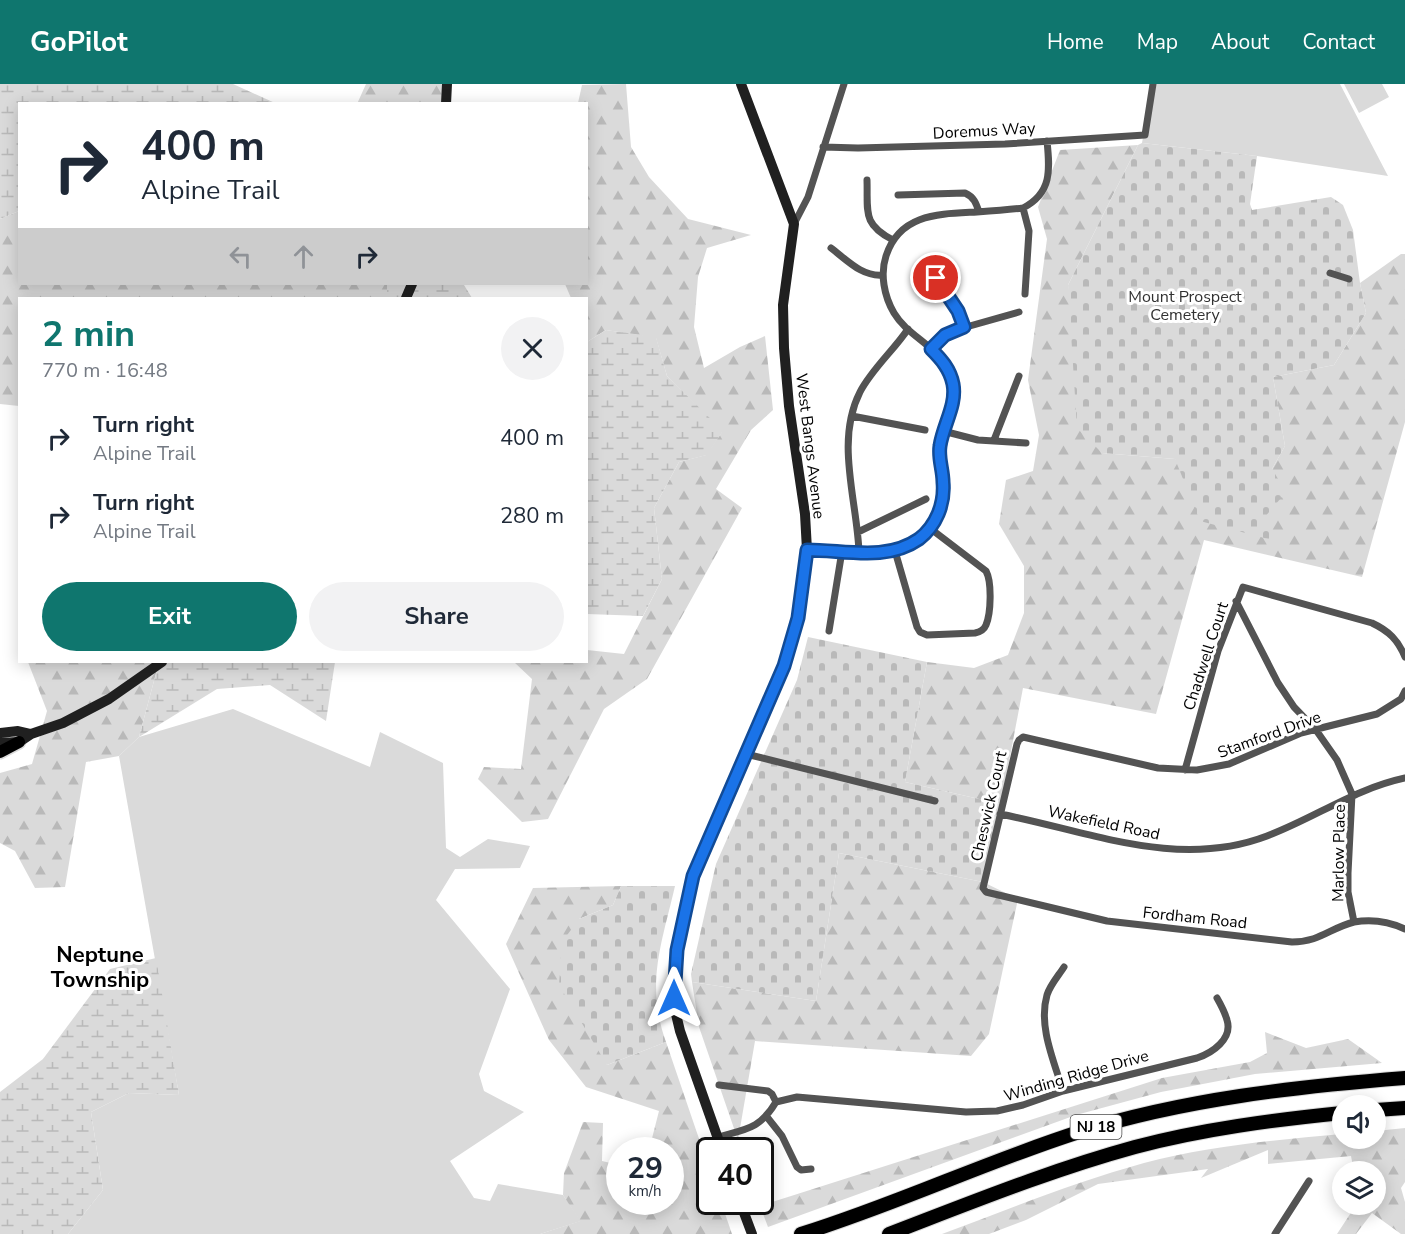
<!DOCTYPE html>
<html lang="en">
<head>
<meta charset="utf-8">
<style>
	:root { --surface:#fff; --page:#f2f2f3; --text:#1f2937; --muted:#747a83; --accent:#0f766e }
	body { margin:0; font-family:"Nunito Sans",sans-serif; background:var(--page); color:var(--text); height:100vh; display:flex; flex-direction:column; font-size:22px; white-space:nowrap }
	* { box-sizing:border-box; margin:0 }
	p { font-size:20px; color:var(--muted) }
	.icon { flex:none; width:33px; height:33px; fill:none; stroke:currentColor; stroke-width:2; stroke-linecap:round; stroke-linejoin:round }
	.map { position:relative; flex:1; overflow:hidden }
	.details { position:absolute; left:18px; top:213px; width:570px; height:366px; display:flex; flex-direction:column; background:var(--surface); border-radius:0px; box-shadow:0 3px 15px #0003 }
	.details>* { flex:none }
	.hud { position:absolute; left:18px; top:18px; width:570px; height:183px; border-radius:0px; box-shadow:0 3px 15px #0003; background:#fff; color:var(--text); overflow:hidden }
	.buttons { position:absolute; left:1332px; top:1011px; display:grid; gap:12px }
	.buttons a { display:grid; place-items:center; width:54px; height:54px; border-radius:50%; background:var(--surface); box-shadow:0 3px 15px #0003; font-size:30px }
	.speed { position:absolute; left:606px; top:1053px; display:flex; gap:12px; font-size:30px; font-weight:700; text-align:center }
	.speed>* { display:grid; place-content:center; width:78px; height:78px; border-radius:50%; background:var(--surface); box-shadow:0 3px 15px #0003; line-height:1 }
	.speed small { font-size:15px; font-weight:400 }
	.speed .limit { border:3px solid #111; border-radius:9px; background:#fff; color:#111 }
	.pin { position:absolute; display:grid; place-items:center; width:51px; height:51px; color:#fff; margin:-26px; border:3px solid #fff; border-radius:50%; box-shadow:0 2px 6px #0007 }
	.me { position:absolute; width:66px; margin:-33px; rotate:0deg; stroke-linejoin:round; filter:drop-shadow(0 0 4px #0008) }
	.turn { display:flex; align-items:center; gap:21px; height:126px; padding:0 24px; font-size:27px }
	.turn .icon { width:78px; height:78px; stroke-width:2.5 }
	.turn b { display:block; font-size:42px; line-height:51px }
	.lanes { display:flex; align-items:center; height:57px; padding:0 24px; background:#0003; justify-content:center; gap:30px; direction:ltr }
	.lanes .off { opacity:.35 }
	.round { display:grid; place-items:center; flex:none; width:63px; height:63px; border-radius:32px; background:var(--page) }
	.summary { display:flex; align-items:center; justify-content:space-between; height:102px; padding:0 24px }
	h1 { font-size:36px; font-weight:700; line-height:45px; color:var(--accent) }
	.button { display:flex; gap:12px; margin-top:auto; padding:12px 24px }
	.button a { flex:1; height:69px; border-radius:36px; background:var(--accent); color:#fff; font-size:24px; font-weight:700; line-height:69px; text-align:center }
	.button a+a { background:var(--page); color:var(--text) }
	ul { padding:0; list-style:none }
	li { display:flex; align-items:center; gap:18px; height:78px; padding:0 24px }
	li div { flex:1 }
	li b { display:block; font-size:22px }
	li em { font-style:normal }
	header { display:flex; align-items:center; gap:36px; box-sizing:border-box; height:84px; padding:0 30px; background:var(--accent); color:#fff }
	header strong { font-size:28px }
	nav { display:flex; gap:33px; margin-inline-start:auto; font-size:21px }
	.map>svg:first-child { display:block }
</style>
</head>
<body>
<header>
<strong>GoPilot</strong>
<nav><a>Home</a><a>Map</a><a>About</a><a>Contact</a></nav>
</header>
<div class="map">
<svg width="1405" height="1150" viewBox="0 0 1405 1150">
	<defs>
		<pattern id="forest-firs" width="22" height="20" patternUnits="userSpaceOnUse" patternTransform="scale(1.5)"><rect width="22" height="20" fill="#dadada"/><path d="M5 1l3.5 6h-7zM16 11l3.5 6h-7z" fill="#b9b9b9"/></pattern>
		<pattern id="wetland-marsh" width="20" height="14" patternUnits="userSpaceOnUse" patternTransform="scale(1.5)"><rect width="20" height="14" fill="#dadada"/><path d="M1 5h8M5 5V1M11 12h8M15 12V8" fill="none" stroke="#b9b9b9"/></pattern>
		<pattern id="cemetery-stones" width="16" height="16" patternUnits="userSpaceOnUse" patternTransform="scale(1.5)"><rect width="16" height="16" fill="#dadada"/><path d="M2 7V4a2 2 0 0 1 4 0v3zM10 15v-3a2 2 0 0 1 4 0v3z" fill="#b9b9b9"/></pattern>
	</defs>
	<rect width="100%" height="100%" fill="#fff"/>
	<path fill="#dadada" d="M1152,0H1340L1388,92L1257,72L1142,59Z
		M1344,0H1382L1389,13L1359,29Z
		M233,625L370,683L380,648L443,679L446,764L460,773L488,755L530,762L520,784L455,785L436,816L510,905L479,990L484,1007L524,1028L450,1077L474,1114L490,1117L498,1100L563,1111L581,1137L540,1150H68L103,1106L91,1028L129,1009L179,1011L119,672L139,653Z"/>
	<path fill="url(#forest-firs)" d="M366,0H442L444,19L357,20Z
		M626,0L631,63L649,93L688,135L751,151L707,164L698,193L694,243L704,284L740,263L765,252L773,326L751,346L716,405L742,424L647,595L604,625L548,735L522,738L478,695L484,683L521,685L532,595L514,578H586L587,566L624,570L662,495L654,424L679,378L706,371L722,348L667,292L656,254L606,246L587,258L586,214H571L565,200H586V20L578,19L582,1Z
		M1138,61L1068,201L1102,369L1175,375L1263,434L1272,385L1285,362L1273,293L1334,281L1366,229L1360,199L1401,170H1405V338L1362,493L1204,456L1156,630L1023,604L1001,720L905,698L927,578L974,584L1008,571L1024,529V482L999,440L1006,396L1033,387L1039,351L1028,296L1047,155L1038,123L1060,66Z
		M19,127L20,200H387V214H20L19,322L0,320V135Z
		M28,578H159L139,653L119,672L86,678L65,803L35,804L15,767L0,759V689L32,680L47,627Z
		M839,769L983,798L1018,815L989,950L971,972L755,957L738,1056L699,943L692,898L816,917Z
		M621,802L613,821L579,835L607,981L666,958L709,1084L710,1118H721L732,1150H540L580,1137L563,1111L564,1089L583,1038L603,1039L602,1077L619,1081L620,1118H670V1066H649L659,1027L586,1003L549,956L506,860L533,804Z
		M1265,948L1306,964L1348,955L1382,979L1255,990L1161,1008L1076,1031L768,1143L760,1122L1162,994L1250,978L1267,969Z
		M1405,1044V1098L1401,1104L1405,1118V1150H1401L1372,1129L1356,1150H1337L1356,1121L1376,1120V1088L1354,1087L1351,1072L1268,1080V1066L1201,1094L1208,1085L1098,1100L1026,1136L989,1150H942C1009,1125 1075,1098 1144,1079C1209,1062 1276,1056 1342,1050V1054H1376V1047Z"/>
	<path fill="url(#wetland-marsh)" d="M0,0H233L275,19L20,20L19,127L0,135Z
		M387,200H458L464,201L472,214H387Z
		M606,246L656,253L667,292L723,347L707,371L679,378L654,424L662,495L643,532L587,530V258Z
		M159,578H335L326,637L270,601L217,605L139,653Z
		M156,874L179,1011L129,1009L91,1028L103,1106L68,1150H0V1008L43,975L110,885Z"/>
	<path fill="url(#cemetery-stones)" d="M1142,59L1257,72L1250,120L1252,126L1331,113L1343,121L1353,146L1360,199L1366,229L1334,281L1273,293L1285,362L1272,385L1286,408L1264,434L1272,456L1200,437L1175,375L1102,369L1077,344L1068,201L1138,61Z
		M808,553L927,578L905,698L1001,720L983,798L839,769L816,917L692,898L691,890L716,780L797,596Z
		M621,802H675C662,859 645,900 666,958L607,981L559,901L562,858L579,835L613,821Z"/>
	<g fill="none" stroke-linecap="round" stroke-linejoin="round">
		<defs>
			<path id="primary" d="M0,668L19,658"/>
			<path id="highway" d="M1376,1026L1405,1024
				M801,1150C895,1121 985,1078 1079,1048C1185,1015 1294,1003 1405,994
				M889,1150C970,1119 1051,1086 1135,1063C1203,1045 1273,1036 1342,1029"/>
		</defs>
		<use href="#primary" stroke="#dbdbdb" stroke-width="15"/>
		<use href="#highway" stroke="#dbdbdb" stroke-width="16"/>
		<path stroke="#535353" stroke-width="7" d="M823,63L858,64L1005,60L1145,51L1153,0
			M867,96C868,128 862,140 893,156
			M898,111L965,109C974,113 976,119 979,128
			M1023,124L1029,147L1025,210
			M794,140L808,113L844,0
			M831,164C847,176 862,193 883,191
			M925,178L958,227L964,243
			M1330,189L1349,195
			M931,265L952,247L1019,228
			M852,332L925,346
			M943,347L978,356L1026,359
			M994,356L1019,292
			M858,448L926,415
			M807,466C860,466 930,486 943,413C946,397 938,380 940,364C943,335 962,313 947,284C935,261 907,251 894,229C884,212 880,190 886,172C900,129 940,130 977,128C992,127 1007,126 1023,124C1052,109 1050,86 1047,57
			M895,467L917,543L920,548L927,551L975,549C980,548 984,546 986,541C991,529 992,498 986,487L931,445
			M859,468C857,416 835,357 860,308C872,285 894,266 908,245
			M1236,517L1278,599L1294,623L1316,646L1337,676L1352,710L1348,789V808L1354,838
			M829,547L842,467
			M1405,607L1401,615L1377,630L1301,649L1229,680L1197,686L1158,684L1023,653L1019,656L1017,660L983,804L986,808L990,809L1107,837L1292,858C1320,858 1330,844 1354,838C1371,835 1390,838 1405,845
			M746,670L935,717
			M1185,686L1218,567L1243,503L1372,539C1389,547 1398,556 1405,573
			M1000,730C1088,747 1178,786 1267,752C1315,734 1354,705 1405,694
			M719,1001L768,1007L772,1010L776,1018
			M1063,1007C1054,977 1038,942 1047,911C1050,901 1059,891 1064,883
			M767,1033L782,1052L797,1083L801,1086L811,1085
			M718,1053C746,1045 760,1045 776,1018L797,1013L966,1028L997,1027L1023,1021L1063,1007L1197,974C1212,969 1233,955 1227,936C1225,929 1221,921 1217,914
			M1275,1150L1309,1097"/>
		<path stroke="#202020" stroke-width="10" d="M446,20L447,0
			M406,214L412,200
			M0,649L18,647L31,650
			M0,659L19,658L31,650L63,639L109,615L162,578
			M722,1066L680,947L675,926V880L693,792L736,691L773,609L789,566L798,534L807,466L805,430L789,322L784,264L783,221L794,140L741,0
			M740,1118L752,1150"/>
		<use href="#primary" stroke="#000" stroke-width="12"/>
		<use href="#highway" stroke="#000" stroke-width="14"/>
	</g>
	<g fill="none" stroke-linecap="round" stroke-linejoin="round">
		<defs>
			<path id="route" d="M674,914L677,866L693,792L784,582L798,534L807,466C845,466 886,478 919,455C936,442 945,420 943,398C943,386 938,374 940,362C943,341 957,321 953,300C950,285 941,275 931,265L945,251L964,243L958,227L936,194"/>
		</defs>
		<use href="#route" stroke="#114b97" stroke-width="15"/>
		<use href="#route" stroke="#1a73e8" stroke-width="10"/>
	</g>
	<g text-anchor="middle" stroke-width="6" stroke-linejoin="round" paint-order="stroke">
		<rect fill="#fff" stroke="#4c4c4c" stroke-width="1.5" x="1070.5" y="1031" width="51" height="24" rx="4.5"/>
		<g font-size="15" font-weight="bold" fill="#000">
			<text x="1096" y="1048">NJ 18</text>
		</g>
		<g font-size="16" fill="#000" stroke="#fff">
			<text transform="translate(984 46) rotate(-3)" y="6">Doremus Way</text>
			<text transform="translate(811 362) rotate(83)" y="6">West Bangs Avenue</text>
			<text transform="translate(1205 572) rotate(-72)" y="6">Chadwell Court</text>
			<text transform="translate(1269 650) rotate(-20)" y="6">Stamford Drive</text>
			<text transform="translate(988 722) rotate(-77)" y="6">Cheswick Court</text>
			<text transform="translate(1104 738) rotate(12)" y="6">Wakefield Road</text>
			<text transform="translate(1338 769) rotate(-89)" y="6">Marlow Place</text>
			<text transform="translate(1195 833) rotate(6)" y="6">Fordham Road</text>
			<text transform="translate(1076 991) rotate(-16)" y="6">Winding Ridge Drive</text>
		</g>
		<g font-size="16" fill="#313131" stroke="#fff">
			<text x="1185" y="218">Mount Prospect<tspan x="1185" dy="18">Cemetery</tspan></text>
		</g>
		<g font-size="22" font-weight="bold" fill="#000" stroke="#fff">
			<text x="100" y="878">Neptune<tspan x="100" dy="25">Township</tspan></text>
		</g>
	</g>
</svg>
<div class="buttons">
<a><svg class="icon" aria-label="sound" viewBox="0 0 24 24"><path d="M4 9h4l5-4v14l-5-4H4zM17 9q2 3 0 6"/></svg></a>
<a><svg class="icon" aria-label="layers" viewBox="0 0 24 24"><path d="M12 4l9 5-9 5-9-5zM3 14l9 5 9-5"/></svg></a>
</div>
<div class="speed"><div>29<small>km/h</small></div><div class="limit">40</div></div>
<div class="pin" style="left:936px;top:194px;background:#d93025"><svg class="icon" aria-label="arrive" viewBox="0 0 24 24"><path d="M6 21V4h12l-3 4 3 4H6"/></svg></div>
<svg class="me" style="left:674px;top:914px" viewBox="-20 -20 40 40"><path d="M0-17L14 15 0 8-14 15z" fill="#1a73e8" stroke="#fff" stroke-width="4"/></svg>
<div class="hud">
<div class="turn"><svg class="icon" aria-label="right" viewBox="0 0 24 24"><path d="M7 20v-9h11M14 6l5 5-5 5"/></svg><div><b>400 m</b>Alpine Trail</div></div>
<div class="lanes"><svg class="icon off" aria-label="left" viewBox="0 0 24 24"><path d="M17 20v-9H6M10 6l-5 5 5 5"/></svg><svg class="icon off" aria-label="ahead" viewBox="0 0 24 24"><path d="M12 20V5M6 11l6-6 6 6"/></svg><svg class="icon" aria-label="right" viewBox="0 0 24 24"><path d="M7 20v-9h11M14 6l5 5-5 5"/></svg></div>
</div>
<section class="details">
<div class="summary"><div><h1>2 min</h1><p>770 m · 16:48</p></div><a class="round"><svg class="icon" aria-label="close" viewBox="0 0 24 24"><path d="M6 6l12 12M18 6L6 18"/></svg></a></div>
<ul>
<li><svg class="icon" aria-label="right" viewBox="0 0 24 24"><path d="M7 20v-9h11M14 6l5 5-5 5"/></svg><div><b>Turn right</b><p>Alpine Trail</p></div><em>400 m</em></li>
<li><svg class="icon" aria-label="right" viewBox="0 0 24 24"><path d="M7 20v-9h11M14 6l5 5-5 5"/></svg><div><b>Turn right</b><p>Alpine Trail</p></div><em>280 m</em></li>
</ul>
<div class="button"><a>Exit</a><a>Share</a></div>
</section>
</div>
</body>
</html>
